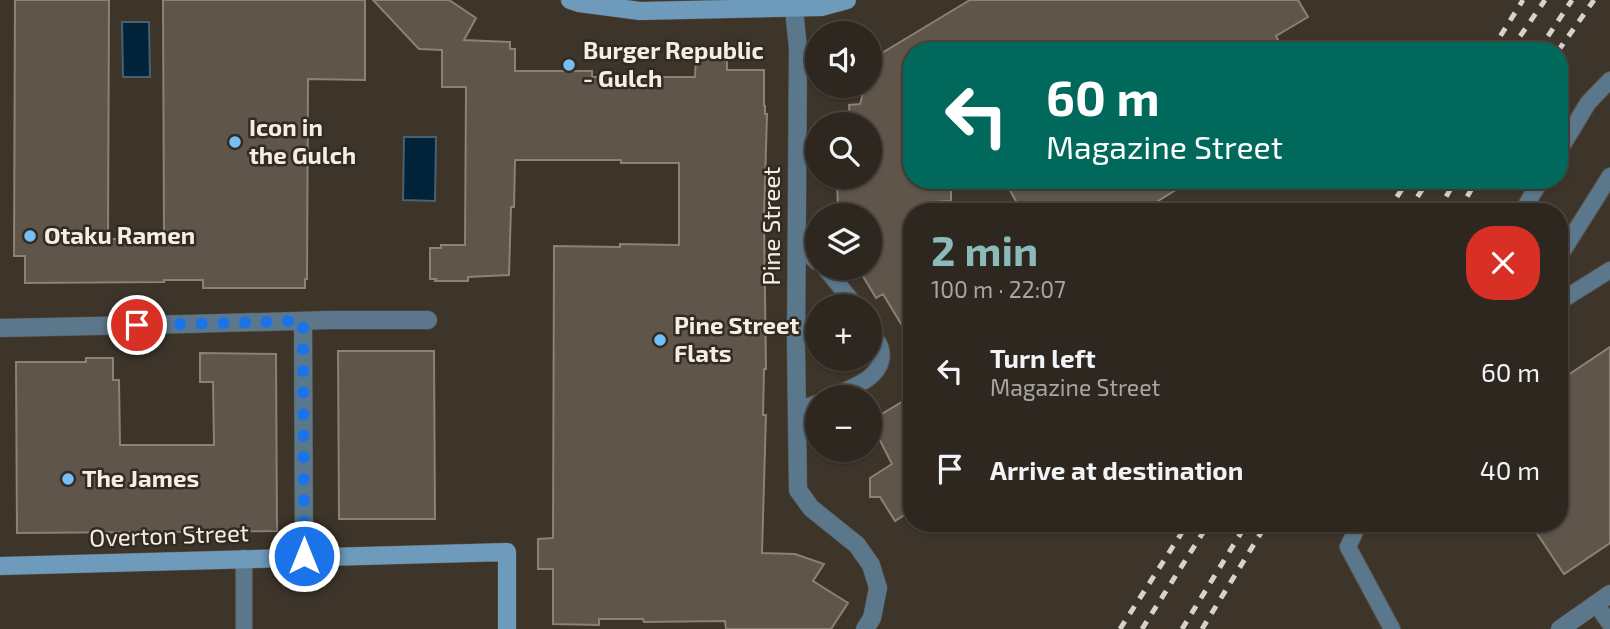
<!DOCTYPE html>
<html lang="en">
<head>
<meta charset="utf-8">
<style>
	:root { --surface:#2e2720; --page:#362f29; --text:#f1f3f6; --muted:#a7a5a5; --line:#49443e; --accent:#8bbbb9 }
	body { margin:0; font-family:"Exo 2",sans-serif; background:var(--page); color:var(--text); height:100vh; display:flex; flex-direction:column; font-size:26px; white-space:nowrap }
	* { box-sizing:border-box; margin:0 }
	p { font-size:23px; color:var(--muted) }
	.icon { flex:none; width:38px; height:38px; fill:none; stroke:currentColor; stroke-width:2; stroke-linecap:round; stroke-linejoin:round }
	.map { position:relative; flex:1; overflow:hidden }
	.drawer { position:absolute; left:903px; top:203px; width:665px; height:329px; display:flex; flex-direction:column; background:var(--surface); border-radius:28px; box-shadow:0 2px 5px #0004,0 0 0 2px var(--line) }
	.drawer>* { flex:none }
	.hud { position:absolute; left:903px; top:42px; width:665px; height:147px; border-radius:28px; box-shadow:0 2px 5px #0004,0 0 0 2px var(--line); background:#00695c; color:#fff; overflow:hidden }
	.buttons { position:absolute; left:805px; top:21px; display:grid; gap:14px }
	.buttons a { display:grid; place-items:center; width:77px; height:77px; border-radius:50%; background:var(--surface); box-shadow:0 2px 5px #0004,0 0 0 2px var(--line); font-size:35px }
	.pin { position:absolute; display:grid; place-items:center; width:60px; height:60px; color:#fff; margin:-30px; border:4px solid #fff; border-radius:50%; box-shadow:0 2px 7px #0007 }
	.me { position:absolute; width:77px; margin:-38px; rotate:0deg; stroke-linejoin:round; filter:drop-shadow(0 0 5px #0008) }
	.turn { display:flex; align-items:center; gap:24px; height:147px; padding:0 28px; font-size:32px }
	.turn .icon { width:91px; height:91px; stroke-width:2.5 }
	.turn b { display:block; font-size:49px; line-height:60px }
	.round { display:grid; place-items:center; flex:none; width:74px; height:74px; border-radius:28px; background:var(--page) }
	.overview { display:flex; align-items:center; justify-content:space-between; height:119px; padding:0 28px }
	h1 { font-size:42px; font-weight:700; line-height:52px; color:var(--accent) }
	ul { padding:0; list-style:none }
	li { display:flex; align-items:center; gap:21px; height:98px; padding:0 28px }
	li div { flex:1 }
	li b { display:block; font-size:26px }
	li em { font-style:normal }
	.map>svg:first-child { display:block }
</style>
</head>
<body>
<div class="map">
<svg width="1610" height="629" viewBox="0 0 1610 629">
	<rect width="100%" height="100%" fill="#3d342a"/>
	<path fill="#00233a" stroke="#49606e" stroke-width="2" d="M122,22H149L150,77H123Z
		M404,137H436L435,201L403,200Z"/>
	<path fill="#5f554a" stroke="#8b8175" stroke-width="2" d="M15,0H109L108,239H164L163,0H365V80L308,79L307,279H305V288H203V280H164V282L25,283V256H14Z
		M373,0H449L476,18L464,40L510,42V49H515V71H592V77H695L696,58H727V70H764V106H765V114H767L764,218L766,369H764L763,415H766L762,553L795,554L824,564L813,581L848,603L831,629H726L725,621L644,622L643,619H599V625L553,624V569H538V539L553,538L554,246L620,247V244L679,245V163H621V160H515L514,207H511L509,275L468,277V281H435L436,279H430V248H441V245H465L466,87H442V50L419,49Z
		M970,0H1298L1308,17L1276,36L1284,51H912V180H951V201L933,202L934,212H912V342L883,294L876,298L858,268H870V255L877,251L870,228V215H838L837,177H870V124H850L849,105L860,104L865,86H870V75L881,61L877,56Z
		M1004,180H1192L1140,212H1036L1031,204L1021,210Z
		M1610,347V543L1564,574L1530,523H1559V381Z
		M338,351H434L435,519H339Z
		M200,353L276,354L277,531L17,533L16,362H86V358H113V380H119L120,445H214L213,382H200Z
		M912,396V510L895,521L880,497H870V478L892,464L870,421Z"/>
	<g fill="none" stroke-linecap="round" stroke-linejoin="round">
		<defs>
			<path id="lane" d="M1559,151L1588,103L1610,80
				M1522,212L1541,180
				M797,244L817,262
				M1559,257L1610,176
				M825,268L856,306
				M1559,302L1610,270
				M831,397C850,388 886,378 881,350C880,343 873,335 870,330
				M797,411L817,403
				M1359,523L1348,547L1392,629
				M1596,604L1610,624
				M244,629V558"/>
			<path id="street" d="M793,0L798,48L796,345L798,490L811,508L857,545L871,565L878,588L872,618L865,629
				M303,321L304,556
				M0,328L187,324L331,320H428
				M1560,629L1610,594"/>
			<path id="secondary" d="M570,0L579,3L640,11L821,7L847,0
				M0,566L507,552V629"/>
		</defs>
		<use href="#lane" stroke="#5a5248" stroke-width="18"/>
		<use href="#street" stroke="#5a5248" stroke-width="19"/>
		<use href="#secondary" stroke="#5a5248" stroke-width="19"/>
		<use href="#lane" stroke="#5b778b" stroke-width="16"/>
		<use href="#street" stroke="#5b778b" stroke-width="18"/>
		<use href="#secondary" stroke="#6e9bbc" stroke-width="18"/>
		<path stroke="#d9d2cb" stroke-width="5" stroke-dasharray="9 9" stroke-linecap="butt" d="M1491,51L1523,0
			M1510,51L1545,0
			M1538,51L1572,0
			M1558,51L1594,0
			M1387,212L1408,180
			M1408,212L1428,180
			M1437,212L1456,180
			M1458,212L1477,180
			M1120,629L1188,523
			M1142,629L1209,523
			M1182,629L1247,523
			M1202,629L1267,523"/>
	</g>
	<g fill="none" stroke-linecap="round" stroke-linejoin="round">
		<path stroke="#1a73e8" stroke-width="12" stroke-dasharray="0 21.6" d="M137,325L303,321L304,556"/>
	</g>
	<g fill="#74c0f6" stroke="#332a20" stroke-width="2.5">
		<circle cx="569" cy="65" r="7"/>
		<circle cx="235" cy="142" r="7"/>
		<circle cx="30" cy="236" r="7"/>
		<circle cx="660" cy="340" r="7"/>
		<circle cx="68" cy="479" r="7"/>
	</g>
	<g text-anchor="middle" stroke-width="5" stroke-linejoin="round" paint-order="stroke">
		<g font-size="24" font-weight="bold" fill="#f4eee7" stroke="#332a20" text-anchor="start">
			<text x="583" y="59">Burger Republic<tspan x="583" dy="28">- Gulch</tspan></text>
			<text x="249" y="136">Icon in<tspan x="249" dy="28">the Gulch</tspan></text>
			<text x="44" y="244">Otaku Ramen</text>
			<text x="674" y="334">Pine Street<tspan x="674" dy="28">Flats</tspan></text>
			<text x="82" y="487">The James</text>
		</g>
		<g font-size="24" fill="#f4eee7" stroke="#332a20">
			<text transform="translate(772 226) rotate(-90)" y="8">Pine Street</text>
			<text transform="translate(169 536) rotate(-2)" y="8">Overton Street</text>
		</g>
	</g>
</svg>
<div class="buttons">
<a><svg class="icon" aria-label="sound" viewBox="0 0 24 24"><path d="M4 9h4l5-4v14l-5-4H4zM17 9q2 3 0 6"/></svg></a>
<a><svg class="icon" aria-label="search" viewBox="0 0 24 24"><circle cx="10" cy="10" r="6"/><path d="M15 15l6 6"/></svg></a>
<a><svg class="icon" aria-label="layers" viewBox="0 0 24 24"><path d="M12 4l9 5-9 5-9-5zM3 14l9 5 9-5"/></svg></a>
<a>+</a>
<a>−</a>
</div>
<div class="pin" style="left:137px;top:325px;background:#d93025"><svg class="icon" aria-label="arrive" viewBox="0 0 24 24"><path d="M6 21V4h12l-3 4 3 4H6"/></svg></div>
<svg class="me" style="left:304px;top:556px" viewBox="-20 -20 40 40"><circle r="17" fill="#1a73e8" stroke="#fff" stroke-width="3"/><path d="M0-11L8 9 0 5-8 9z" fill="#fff"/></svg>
<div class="hud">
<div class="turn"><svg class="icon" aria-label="left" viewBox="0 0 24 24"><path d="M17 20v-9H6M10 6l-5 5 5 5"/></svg><div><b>60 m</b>Magazine Street</div></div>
</div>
<section class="drawer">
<div class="overview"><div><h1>2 min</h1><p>100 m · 22:07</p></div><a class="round" style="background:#d93025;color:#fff"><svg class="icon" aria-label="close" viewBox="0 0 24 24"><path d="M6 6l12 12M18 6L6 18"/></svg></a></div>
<ul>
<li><svg class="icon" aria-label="left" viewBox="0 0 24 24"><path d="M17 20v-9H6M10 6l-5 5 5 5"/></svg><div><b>Turn left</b><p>Magazine Street</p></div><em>60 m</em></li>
<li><svg class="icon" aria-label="arrive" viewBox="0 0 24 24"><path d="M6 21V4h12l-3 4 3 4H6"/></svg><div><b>Arrive at destination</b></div><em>40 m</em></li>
</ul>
</section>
</div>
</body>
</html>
